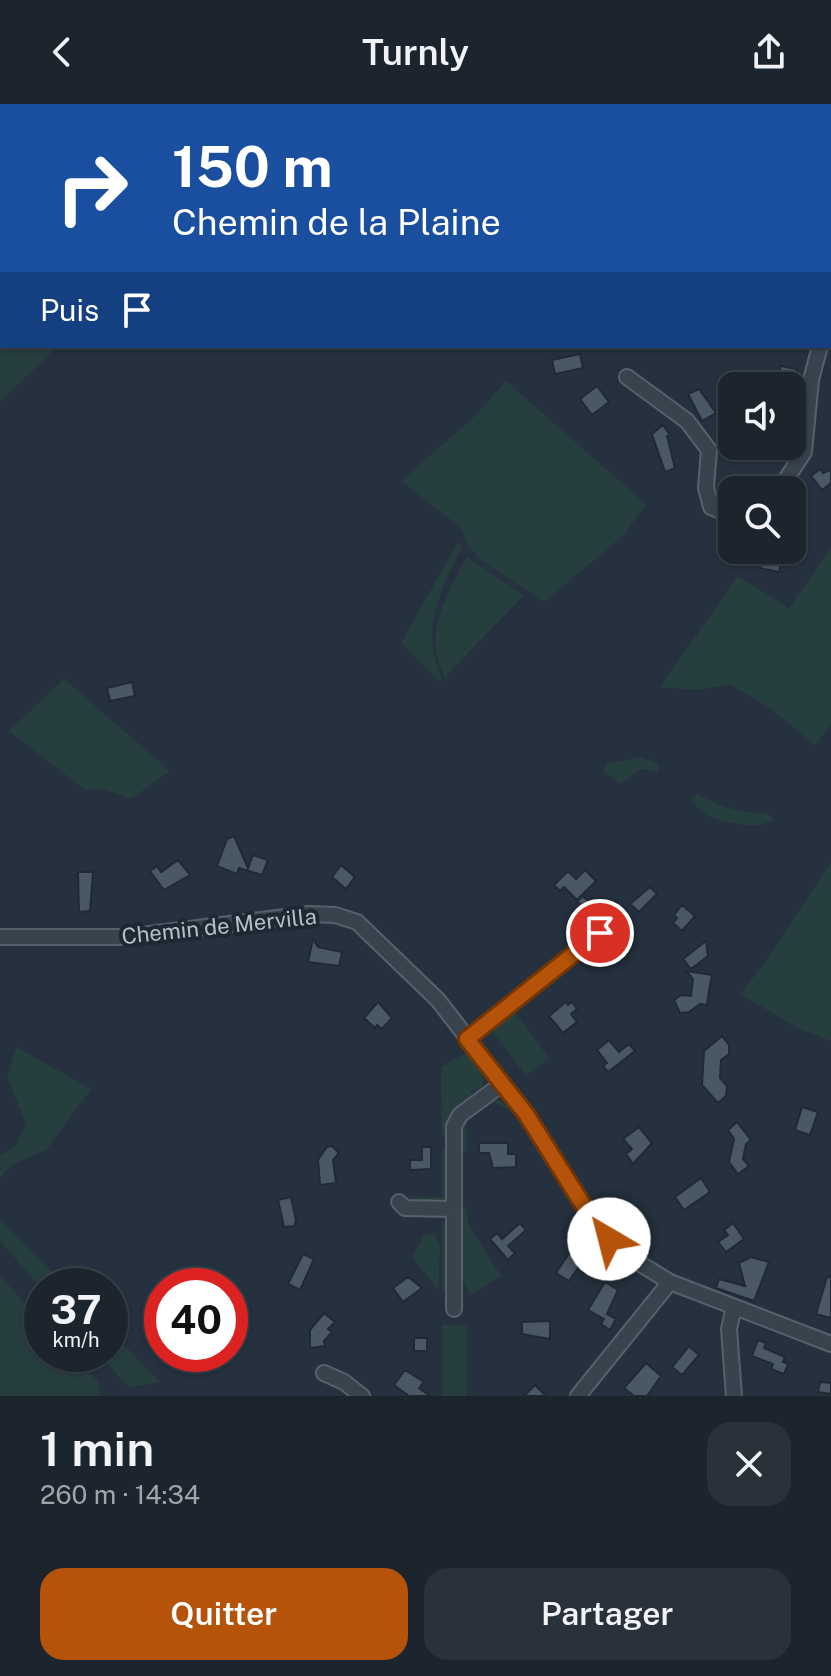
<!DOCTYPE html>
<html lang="fr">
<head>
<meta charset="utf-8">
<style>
	:root { --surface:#1c252e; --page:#29313a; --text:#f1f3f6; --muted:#a0a5aa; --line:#3a424a; --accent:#b45309 }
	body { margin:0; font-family:"Public Sans",sans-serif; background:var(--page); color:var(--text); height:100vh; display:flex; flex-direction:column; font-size:30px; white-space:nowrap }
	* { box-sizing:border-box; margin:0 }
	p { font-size:26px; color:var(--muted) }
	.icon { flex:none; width:44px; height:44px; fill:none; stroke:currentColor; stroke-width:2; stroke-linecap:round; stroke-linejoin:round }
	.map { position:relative; height:1292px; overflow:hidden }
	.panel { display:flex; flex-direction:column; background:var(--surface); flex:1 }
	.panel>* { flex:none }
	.guide { position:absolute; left:0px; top:0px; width:832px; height:244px; box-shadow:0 2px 6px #0004,0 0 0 2px var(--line); background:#1a4fa0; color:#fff; overflow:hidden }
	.controls { position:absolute; left:718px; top:268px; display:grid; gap:16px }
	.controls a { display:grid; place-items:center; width:88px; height:88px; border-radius:16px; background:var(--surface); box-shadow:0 2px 6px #0004,0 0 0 2px var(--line); font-size:40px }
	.speed { position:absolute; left:24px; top:1164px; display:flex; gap:16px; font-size:40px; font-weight:700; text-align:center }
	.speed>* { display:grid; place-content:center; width:104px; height:104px; border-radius:50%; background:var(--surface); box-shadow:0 2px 6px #0004,0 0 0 2px var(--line); line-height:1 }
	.speed small { font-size:20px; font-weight:400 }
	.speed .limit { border:12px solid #d22; background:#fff; color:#111 }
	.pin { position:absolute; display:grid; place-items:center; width:68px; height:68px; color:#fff; margin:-34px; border:4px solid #fff; border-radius:50%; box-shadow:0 2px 8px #0007 }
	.me { position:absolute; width:88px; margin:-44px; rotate:323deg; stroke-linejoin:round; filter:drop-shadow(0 0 6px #0008) }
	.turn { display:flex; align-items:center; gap:28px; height:168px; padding:0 40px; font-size:36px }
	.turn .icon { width:104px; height:104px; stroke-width:2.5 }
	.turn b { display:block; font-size:56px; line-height:68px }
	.then { display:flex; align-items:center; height:76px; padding:0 40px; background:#0003; gap:16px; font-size:30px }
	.round { display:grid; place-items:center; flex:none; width:84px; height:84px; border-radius:24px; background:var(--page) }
	.overview { display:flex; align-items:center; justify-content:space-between; height:136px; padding:0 40px }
	h1 { font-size:48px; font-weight:600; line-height:60px }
	.cta { display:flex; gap:16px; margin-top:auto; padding:16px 40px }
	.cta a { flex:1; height:92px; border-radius:24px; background:var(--accent); color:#fff; font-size:32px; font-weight:600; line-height:92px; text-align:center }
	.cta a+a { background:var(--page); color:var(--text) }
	header { display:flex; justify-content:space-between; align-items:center; height:104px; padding:0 40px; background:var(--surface); font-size:36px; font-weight:600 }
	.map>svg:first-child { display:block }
</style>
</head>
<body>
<header><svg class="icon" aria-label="back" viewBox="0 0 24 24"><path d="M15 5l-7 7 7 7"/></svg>Turnly<svg class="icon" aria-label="share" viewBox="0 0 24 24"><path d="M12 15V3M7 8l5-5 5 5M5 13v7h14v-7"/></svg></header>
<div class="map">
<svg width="831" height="1292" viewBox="0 0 831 1292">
	<rect width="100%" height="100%" fill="#25313e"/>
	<path fill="#273e3f" d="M562,0H831V73L830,2Z
		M0,177L2,242H58L0,298Z
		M506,277L646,400L624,431L544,498L481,456L468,442L461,424L401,377L476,311Z
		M458,438L462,443C447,474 431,503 432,538C432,552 442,569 441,579L401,539Z
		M831,444V621L815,641L770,604L731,581L698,586L660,583L738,472L789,504Z
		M467,453L524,491L445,573C421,532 447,490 467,453Z
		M64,575L159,657L170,667L131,695L102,685H84L9,627Z
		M641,653L660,660L657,668L641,665L621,680L602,666L608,659Z
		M698,690C721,703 741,710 768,709L773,715C760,727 720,719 705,710C700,707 695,700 691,696Z
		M831,758V937L798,924L740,890L767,856Z
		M515,909L549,954L526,972L492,927Z
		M16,943L91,985L47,1045L12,1061L0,1073V1052L16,1042L26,1019L7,973Z
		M470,947L483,966L482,986L471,987L473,991L451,1011L448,1031H442L441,963Z
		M490,996H499L514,1008L490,997L467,1014V1048L458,1047C458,1013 462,1013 490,996Z
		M442,1044H448V1095L442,1101H424L409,1093H442Z
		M467,1103L468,1120L501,1172L470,1191L459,1169L458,1104Z
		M0,1115L66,1182H42V1185L0,1137Z
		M442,1117H448V1182L442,1190Z
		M435,1130L440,1144L438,1186L412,1153L424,1131Z
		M0,1172L42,1218V1250H72L99,1279L100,1292H0Z
		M442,1221H467V1292H442Z
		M110,1227L160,1278L128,1283L99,1250H110Z"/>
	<path fill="#4a5764" stroke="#202a35" stroke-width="2" d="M580,250L583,264L555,270L552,256Z
		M780,262L797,265L792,282H779Z
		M597,282L609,298L592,311L580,295Z
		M699,285L716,309L702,317L688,290Z
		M663,321L670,331L667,332L675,364L665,368L652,330Z
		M820,365L823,369L831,366V379L822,386L811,372Z
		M728,370L750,375L747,386L725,381Z
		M762,451L782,455L779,468L760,464Z
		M132,578L135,592L110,597L107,584Z
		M234,732L248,764L253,751L268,756L262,771L239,764L237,770L217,762L227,735Z
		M178,756L190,771L164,786L150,767L157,762L161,768Z
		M341,761L355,773L346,785L332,773Z
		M585,766L596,777L577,796L564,783L560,787L554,781L568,767L576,775Z
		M78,768H93L90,807L79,808Z
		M650,783L657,790L639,808L630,800Z
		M583,792L596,805L606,795L612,801L595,815L577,797Z
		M682,801L695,812L682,827L673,819L677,814L674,811Z
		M313,835L318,843L342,848L339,862L308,858Z
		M706,837L708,852L691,865L683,855Z
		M686,867L712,871L709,887L707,901L700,900L689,908L680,909L674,896L681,891L691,892L693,875Z
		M378,898L392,914L382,925L377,921L375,924L364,914Z
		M566,898L568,901L572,898L577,905L571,910L577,918L563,929L549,912Z
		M722,932L729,941V950L721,956L720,974L727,982L726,992L718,999L702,981L704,947Z
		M609,936L619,948L629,940L635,947L608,968L603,962L607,959L597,946Z
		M802,1003L818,1008L810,1031L795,1026Z
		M737,1018L751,1036L746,1040L743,1055L749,1062L738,1070L729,1058L734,1035L728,1026Z
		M639,1023L652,1039L633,1060L626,1050L632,1045L623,1035Z
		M479,1039H508V1050H516V1063L493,1064L489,1049H479Z
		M332,1042L339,1049L333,1056L336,1079L320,1081L318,1056L327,1043Z
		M422,1043H431V1065L410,1066V1056H422Z
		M701,1074L710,1088L684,1106L675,1093Z
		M291,1093L296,1117L294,1122L284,1123L278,1096Z
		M520,1119L526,1126L508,1142L515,1149L508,1156L490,1135L497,1129L502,1135Z
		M733,1119L744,1135L726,1148L718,1138L728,1131L724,1126Z
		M575,1140L589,1148L569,1177L556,1169Z
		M303,1150L314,1155L300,1186L288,1180Z
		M751,1153L769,1158L754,1197L716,1184L719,1175L745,1182L739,1159Z
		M408,1173L422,1184L403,1198L393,1184Z
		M827,1173H831V1214L816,1210Z
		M605,1178L618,1186L607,1210L616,1215L610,1226L601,1220L604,1215L588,1206Z
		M324,1209L335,1218L328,1225L332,1228L324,1237L325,1242L310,1244V1226Z
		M550,1217V1235L522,1230V1218Z
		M414,1234H427V1247H414Z
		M758,1236L766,1239L764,1244L785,1253L783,1258L788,1260L784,1270L771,1265L773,1260L752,1252Z
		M689,1242L699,1251L682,1271L672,1263Z
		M646,1259L661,1272L647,1292H634L624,1284Z
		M405,1266L424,1278L419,1284L430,1292H409L394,1281Z
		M820,1278L831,1279V1290L818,1288Z
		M535,1281L546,1292H524Z"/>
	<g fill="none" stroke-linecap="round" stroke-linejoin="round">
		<defs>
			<path id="minor" d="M830,212L831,211
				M627,273L687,317L709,346L706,384L711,403L732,412
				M779,386L804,348L811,276L820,242
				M0,833H126L309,810L335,811L357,818L438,896L526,1010L597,1123L621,1148L670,1178L831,1240
				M467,935L600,829
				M399,1098L405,1104L454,1105
				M734,1203L729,1225L734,1292
				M454,1205V1022L460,1011L502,980
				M324,1269L344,1278L362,1292
				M578,1292L670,1178"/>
		</defs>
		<use href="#minor" stroke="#57616c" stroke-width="18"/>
		<use href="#minor" stroke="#39434e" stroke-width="14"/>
	</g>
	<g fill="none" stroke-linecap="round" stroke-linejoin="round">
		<defs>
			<path id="route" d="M600,829L467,935L526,1010L597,1123L609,1135"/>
		</defs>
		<use href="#route" stroke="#753606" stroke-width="20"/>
		<use href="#route" stroke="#b45309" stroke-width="14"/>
	</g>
	<g text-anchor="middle" stroke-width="8" stroke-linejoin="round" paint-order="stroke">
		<g font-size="22" fill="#b6bec9" stroke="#1e2833">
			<text transform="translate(219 822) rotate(-6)" y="8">Chemin de Mervilla</text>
		</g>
	</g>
</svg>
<div class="controls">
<a><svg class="icon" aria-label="sound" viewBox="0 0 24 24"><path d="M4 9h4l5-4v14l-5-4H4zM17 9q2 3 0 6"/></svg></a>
<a><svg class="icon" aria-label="search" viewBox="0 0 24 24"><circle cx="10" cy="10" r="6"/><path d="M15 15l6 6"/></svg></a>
</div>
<div class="speed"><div>37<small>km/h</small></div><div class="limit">40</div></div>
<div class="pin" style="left:600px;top:829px;background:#d93025"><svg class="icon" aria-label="arrive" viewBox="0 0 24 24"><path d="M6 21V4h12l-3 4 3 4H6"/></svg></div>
<svg class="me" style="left:609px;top:1135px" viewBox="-20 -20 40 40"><circle r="19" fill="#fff"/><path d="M0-13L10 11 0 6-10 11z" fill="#b45309"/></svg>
<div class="guide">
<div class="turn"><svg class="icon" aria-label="right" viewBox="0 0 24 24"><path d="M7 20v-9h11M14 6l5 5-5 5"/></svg><div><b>150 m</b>Chemin de la Plaine</div></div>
<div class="then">Puis<svg class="icon" aria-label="arrive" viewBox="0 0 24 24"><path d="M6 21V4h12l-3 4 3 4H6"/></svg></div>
</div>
</div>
<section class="panel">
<div class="overview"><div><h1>1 min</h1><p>260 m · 14:34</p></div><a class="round"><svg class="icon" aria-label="close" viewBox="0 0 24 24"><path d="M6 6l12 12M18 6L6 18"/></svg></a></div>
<div class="cta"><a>Quitter</a><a>Partager</a></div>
</section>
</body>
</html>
